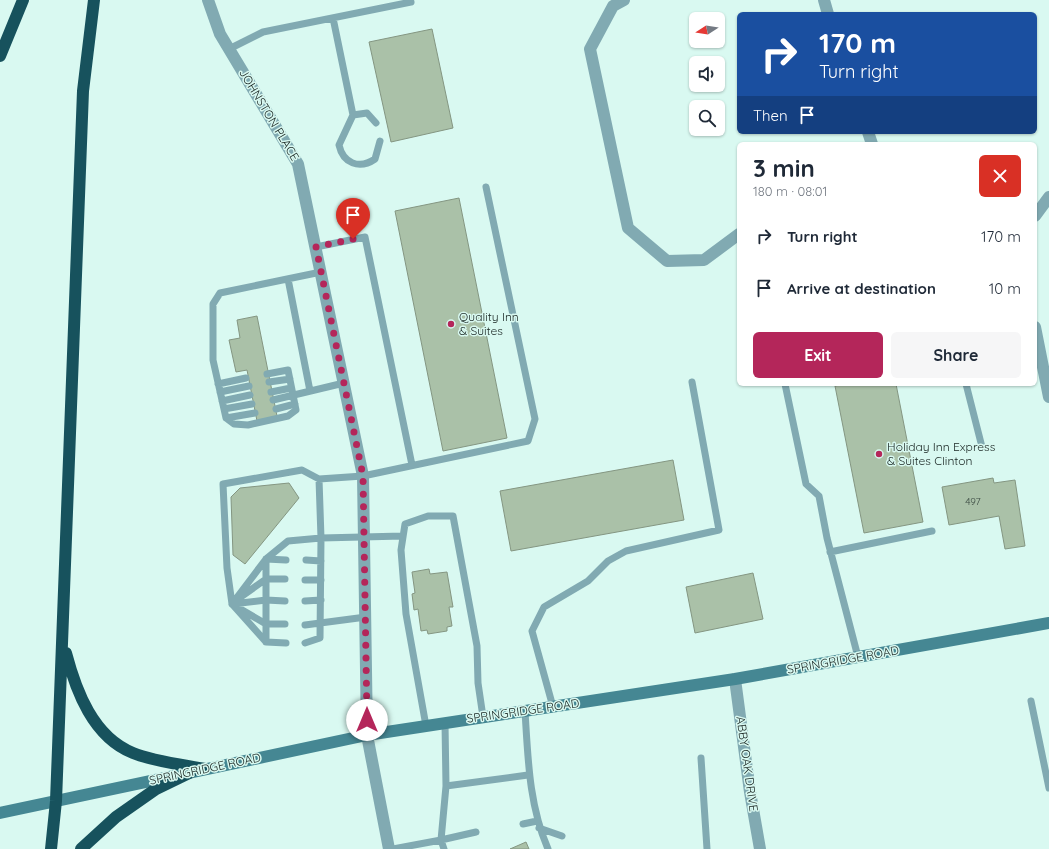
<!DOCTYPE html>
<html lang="en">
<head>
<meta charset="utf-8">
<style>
	:root { --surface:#fff; --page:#f6f6f7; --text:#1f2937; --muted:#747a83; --accent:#b4265a }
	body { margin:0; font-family:Quicksand,sans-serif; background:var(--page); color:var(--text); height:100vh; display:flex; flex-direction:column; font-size:15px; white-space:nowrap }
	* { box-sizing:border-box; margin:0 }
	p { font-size:13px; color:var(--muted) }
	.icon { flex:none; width:22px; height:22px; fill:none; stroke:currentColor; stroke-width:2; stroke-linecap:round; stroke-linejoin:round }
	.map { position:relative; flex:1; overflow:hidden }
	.panel { position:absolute; left:737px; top:142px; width:300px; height:244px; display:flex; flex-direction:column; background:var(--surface); border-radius:6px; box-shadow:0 1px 3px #0004 }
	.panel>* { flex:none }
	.hud { position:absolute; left:737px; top:12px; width:300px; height:122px; border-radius:6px; box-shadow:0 1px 3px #0004; background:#1a4fa0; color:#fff; overflow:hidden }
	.needle { width:26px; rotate:258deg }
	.buttons { position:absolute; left:689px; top:12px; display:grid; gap:8px }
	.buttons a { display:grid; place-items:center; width:36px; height:36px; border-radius:6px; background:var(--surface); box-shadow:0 1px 3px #0004; font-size:20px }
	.pin { position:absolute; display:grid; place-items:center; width:34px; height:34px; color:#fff; margin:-41px -17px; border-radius:50% 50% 50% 0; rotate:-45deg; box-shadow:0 0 4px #0007 }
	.pin .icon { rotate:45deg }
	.me { position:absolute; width:44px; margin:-22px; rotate:0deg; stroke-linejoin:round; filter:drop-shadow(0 0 3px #0008) }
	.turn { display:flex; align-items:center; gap:14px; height:84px; padding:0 16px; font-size:18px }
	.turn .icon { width:52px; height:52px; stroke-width:2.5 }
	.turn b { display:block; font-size:28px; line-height:34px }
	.then { display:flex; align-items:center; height:38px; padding:0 16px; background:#0003; gap:8px; font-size:15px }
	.round { display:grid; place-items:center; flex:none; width:42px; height:42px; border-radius:6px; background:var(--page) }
	.summary { display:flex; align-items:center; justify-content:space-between; height:68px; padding:0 16px }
	h1 { font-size:24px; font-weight:800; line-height:30px }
	.primary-button { display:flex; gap:8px; margin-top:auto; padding:8px 16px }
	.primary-button a { flex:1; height:46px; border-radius:6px; background:var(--accent); color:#fff; font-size:16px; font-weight:800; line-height:46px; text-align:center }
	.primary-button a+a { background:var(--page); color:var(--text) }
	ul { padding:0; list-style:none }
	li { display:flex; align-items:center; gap:12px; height:52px; padding:0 16px }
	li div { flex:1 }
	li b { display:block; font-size:15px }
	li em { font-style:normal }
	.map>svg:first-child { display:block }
</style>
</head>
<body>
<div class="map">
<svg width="1049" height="849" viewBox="0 0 1049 849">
	<rect width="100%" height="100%" fill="#d9f9f1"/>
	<path fill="#aac1a8" stroke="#849682" d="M432,29L453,128L391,142L369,42Z
		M459,198L507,438L443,451L395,211Z
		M257,316L277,416L257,421L247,370L236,372L229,340L240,338L237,320Z
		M846,384H896L923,522L864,533L835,386Z
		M673,460L684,520L511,551L500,491Z
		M993,478L994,483L1015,480L1025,546L1005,549L999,516L949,525L942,487Z
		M289,483L299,498L245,564L233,555L231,497L240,488Z
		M429,569L430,574L447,572L453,607H449L452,626L447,627V631L428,634L427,630L421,631L418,609L414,610L412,594L415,593L412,572Z
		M753,573L763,619L695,633L686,587Z
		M526,842L529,849H510Z"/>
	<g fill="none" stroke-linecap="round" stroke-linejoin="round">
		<path stroke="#81aab2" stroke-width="7" d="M333,18L353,115
			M229,49L263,32L411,2
			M376,123L367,113L353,115L339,145C343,163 359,170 375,159L380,141
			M316,247L365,237L412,465
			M288,279L310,391
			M267,374L288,370L296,410L288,416L248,425L234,424L226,418L213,360V304L220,293L321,272
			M269,382L290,379
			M218,384L246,378
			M785,384L806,484L819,496L827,538L858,657
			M966,384L982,447
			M220,392L249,386
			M271,392L291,388
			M273,400L344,383
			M222,401L250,395
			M224,409L252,404
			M276,409L295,404
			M226,418L255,413
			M830,552L932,531
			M266,559L286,560
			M306,560L321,561
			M305,580H321
			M238,599L266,579H285
			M305,601L321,600
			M232,604L266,559L288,541L321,538L319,479
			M232,604L266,600L285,601
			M237,607L266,624H285
			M305,625L366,617
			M266,642V559
			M286,643L266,642L232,604L227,568L223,484L302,470L319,479L363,476L528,441L535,419L486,187
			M305,643L320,638L321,538L403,536
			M1031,701L1049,788
			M553,707L532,631L544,607L588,581L608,561L626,551L719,530L692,382
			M525,711C528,759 529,805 548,849
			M445,723L446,786L441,840L476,832
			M426,726L406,614L401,550L405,524L428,516H453L477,646L478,683L483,717
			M701,758L707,849
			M446,786L528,775
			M523,824L537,821
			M539,828L562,836
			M393,849L441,840L444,849"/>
		<path stroke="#81aab2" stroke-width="12" d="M208,0L220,34L298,164L363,476L367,735L389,849
			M624,0L613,6L590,49L628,228L667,261L704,260L739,234
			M824,0L828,14
			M868,132L872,144
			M1035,216L1049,197
			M1035,327L1049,397
			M735,679L750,792L760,849"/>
		<path stroke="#458793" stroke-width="12" d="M0,813L367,735L735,679L1049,623"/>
		<path stroke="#17525d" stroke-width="12" d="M0,56L23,0
			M66,653C76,691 93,737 133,753C152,761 184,765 205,769
			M51,849L56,801L83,91L94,0
			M81,849L116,817L156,789L191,772"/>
	</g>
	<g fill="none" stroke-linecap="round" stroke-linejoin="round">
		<path stroke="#b4265a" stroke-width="7" stroke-dasharray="0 12.6" d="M353,239L316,247L363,476L367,720"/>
	</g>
	<g fill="#b4265a" stroke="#d9f9f1" stroke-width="1.5">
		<circle cx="451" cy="324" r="4"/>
		<circle cx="879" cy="454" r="4"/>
	</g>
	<g text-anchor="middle" stroke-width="3" stroke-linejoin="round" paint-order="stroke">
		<g font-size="10" fill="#3c4b43">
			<text x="973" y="505">497</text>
		</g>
		<g font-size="12" fill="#182421" stroke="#d9f9f1">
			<text transform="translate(269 115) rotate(59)" y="4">JOHNSTON PLACE</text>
			<text transform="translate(843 660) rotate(-10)" y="4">SPRINGRIDGE ROAD</text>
			<text transform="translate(523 711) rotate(-8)" y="4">SPRINGRIDGE ROAD</text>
			<text transform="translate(747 764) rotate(82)" y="4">ABBY OAK DRIVE</text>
			<text transform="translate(205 769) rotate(-12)" y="4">SPRINGRIDGE ROAD</text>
		</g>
		<g font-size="12" fill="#182421" stroke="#d9f9f1" text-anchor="start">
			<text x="459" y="321">Quality Inn<tspan x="459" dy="14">&amp; Suites</tspan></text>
			<text x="887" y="451">Holiday Inn Express<tspan x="887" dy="14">&amp; Suites Clinton</tspan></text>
		</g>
	</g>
</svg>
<div class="buttons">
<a><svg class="needle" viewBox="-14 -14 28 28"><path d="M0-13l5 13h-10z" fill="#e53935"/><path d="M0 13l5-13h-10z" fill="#747a83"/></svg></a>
<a><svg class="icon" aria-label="sound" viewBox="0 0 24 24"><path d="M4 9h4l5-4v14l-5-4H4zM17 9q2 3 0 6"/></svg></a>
<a><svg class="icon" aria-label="search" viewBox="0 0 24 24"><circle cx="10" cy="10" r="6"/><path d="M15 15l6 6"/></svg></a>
</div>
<div class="pin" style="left:353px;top:239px;background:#d93025"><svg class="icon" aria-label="arrive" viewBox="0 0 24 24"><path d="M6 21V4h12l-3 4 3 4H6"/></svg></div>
<svg class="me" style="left:367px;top:720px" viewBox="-20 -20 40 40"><circle r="19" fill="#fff"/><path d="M0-13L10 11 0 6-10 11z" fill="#b4265a"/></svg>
<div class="hud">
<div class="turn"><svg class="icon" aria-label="right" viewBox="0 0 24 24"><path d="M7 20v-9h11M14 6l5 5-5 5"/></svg><div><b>170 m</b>Turn right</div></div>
<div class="then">Then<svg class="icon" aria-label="arrive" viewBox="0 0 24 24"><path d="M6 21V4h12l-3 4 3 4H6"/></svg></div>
</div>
<section class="panel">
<div class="summary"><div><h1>3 min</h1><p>180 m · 08:01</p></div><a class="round" style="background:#d93025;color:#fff"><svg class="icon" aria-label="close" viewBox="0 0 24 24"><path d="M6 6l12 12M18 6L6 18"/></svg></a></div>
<ul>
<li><svg class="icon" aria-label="right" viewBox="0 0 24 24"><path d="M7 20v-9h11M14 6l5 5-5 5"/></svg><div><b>Turn right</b></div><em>170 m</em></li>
<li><svg class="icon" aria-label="arrive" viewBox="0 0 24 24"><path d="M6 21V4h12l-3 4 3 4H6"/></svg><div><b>Arrive at destination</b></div><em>10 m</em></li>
</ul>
<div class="primary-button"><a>Exit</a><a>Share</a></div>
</section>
</div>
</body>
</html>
